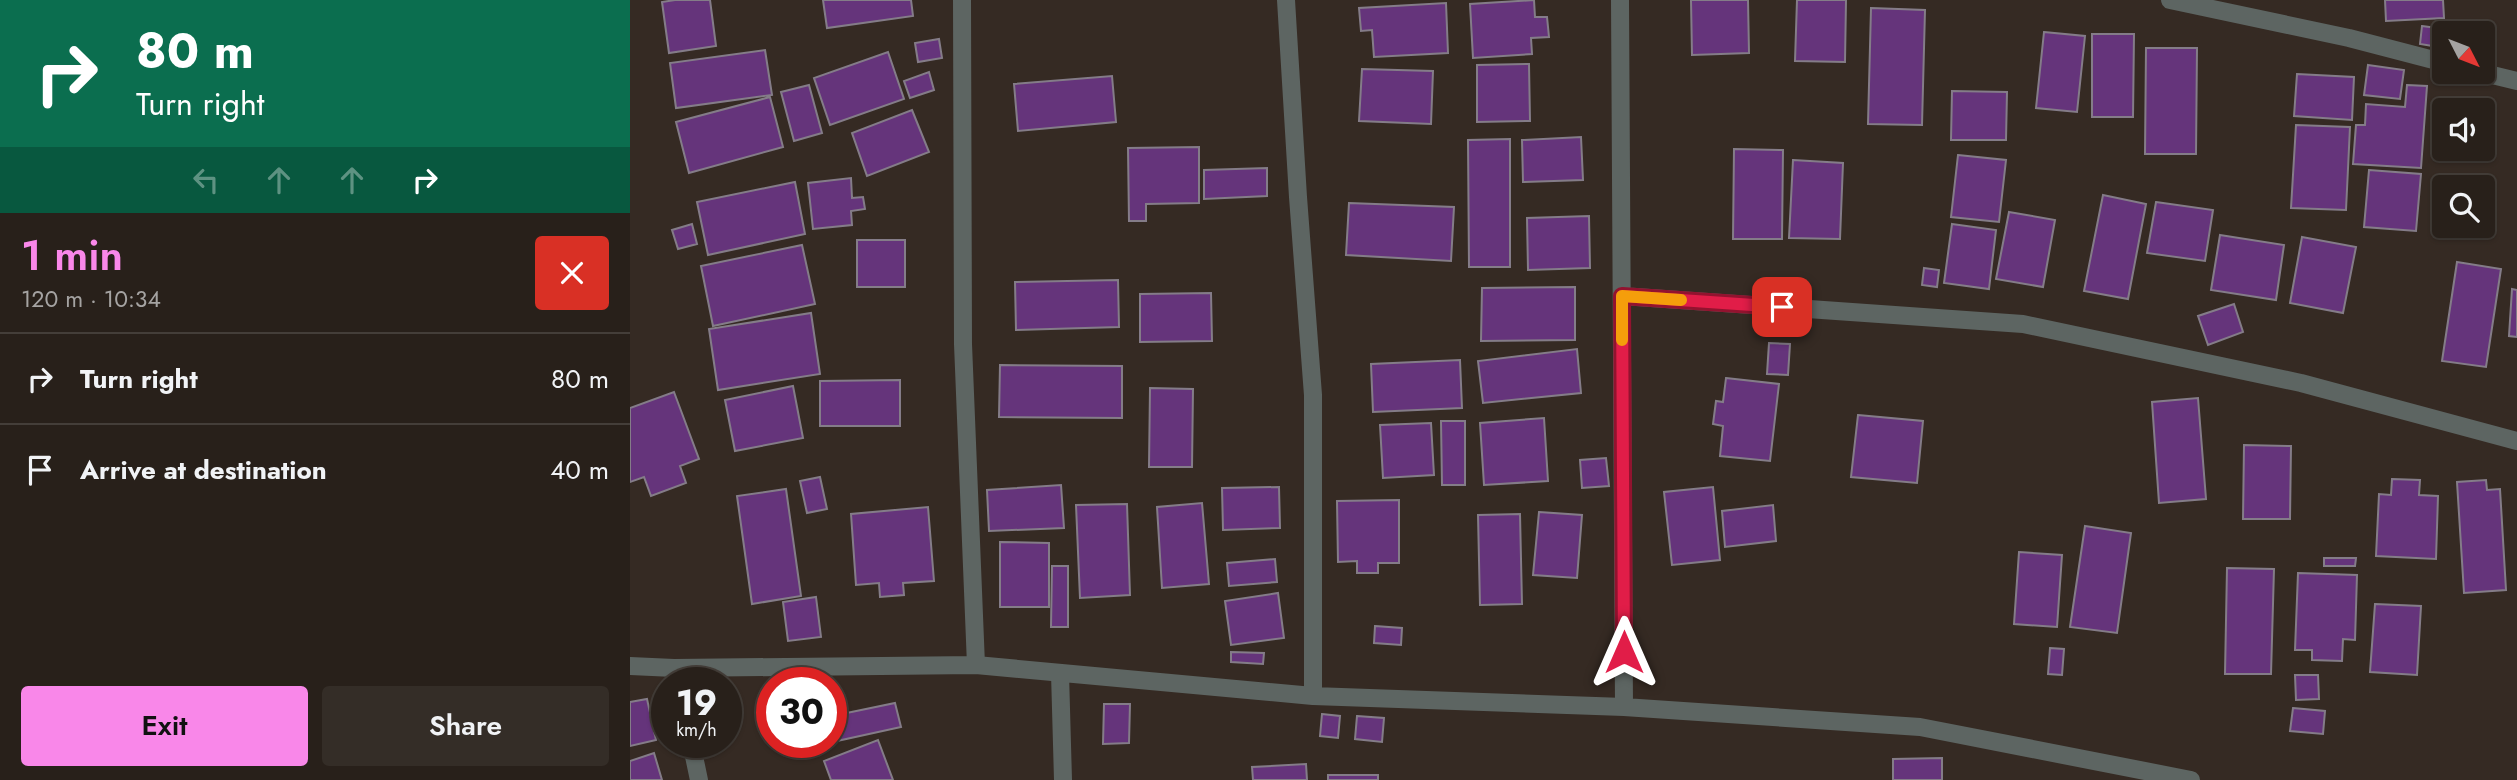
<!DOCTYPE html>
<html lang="en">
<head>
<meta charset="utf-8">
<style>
	:root { --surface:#28201a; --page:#342d27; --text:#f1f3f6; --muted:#a5a3a2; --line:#443e39; --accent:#f987e9 }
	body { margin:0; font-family:Jost,sans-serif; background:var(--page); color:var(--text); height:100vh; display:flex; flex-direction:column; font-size:26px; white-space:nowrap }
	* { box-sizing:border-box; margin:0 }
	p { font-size:23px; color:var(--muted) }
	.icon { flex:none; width:38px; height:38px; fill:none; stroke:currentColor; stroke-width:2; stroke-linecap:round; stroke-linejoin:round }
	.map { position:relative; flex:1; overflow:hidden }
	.drawer { display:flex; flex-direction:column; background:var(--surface); width:630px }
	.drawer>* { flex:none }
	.guide { background:#0b6e4f; color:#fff; overflow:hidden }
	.needle { width:46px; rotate:132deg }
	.controls { position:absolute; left:1802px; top:21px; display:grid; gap:14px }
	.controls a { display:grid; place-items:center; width:63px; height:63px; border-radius:7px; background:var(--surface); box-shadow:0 2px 5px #0004,0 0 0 2px var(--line); font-size:35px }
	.speed { position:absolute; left:21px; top:667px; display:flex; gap:14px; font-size:35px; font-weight:700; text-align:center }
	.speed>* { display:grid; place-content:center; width:91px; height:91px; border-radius:50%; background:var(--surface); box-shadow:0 2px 5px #0004,0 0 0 2px var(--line); line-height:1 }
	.speed small { font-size:18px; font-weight:400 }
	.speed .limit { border:10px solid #d22; background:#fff; color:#111 }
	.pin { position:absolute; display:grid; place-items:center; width:60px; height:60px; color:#fff; margin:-30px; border-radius:14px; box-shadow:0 4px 10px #0006 }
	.me { position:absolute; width:77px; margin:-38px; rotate:0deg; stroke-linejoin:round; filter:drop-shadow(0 0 5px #0008) }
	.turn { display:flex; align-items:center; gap:24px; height:147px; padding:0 21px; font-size:32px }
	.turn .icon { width:91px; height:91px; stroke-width:2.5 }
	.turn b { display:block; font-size:49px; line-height:60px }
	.lanes { display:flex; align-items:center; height:66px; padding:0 21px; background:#0003; justify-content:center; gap:35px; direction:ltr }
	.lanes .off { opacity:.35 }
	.round { display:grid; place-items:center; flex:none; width:74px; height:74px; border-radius:7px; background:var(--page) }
	.headline { display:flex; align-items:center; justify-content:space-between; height:119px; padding:0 21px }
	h1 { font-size:42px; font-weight:600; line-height:52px; color:var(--accent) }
	.action { display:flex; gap:14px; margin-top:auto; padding:14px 21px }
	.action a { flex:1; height:80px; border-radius:7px; background:var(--accent); color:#111; font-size:28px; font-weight:600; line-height:80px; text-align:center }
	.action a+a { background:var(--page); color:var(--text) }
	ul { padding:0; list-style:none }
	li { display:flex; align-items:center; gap:21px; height:91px; padding:0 21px; border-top:2px solid var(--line) }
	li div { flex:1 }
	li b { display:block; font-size:26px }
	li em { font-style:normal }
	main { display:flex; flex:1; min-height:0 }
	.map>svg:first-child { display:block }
</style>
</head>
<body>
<main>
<section class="drawer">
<div class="guide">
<div class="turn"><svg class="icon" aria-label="right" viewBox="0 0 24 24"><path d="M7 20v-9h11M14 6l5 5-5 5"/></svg><div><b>80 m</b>Turn right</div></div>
<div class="lanes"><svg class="icon off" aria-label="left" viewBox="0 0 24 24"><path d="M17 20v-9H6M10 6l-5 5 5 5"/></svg><svg class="icon off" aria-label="ahead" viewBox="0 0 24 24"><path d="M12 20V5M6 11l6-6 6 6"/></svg><svg class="icon off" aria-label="ahead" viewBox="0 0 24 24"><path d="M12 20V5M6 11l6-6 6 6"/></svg><svg class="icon" aria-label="right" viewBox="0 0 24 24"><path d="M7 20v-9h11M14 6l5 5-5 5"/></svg></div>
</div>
<div class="headline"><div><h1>1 min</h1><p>120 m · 10:34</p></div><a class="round" style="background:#d93025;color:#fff"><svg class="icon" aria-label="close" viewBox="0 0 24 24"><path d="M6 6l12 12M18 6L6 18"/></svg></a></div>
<ul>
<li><svg class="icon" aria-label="right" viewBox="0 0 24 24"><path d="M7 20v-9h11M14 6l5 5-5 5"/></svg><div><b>Turn right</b></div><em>80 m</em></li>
<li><svg class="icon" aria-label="arrive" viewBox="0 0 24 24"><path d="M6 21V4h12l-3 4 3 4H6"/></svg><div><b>Arrive at destination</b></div><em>40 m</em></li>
</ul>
<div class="action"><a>Exit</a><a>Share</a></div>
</section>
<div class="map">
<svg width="1887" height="780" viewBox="0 0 1887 780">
	<rect width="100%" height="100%" fill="#352a23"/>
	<path fill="#65347b" stroke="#847c88" stroke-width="2" d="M45,0H80L86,46L39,53L32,2Z
		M193,0H281L283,16L197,28Z
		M904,0L905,17H917L919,37L901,38L902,54L843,58L840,4Z
		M1061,0H1118L1119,53L1062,55Z
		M1167,0H1216L1215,62L1165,61Z
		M1755,0H1813L1814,18L1756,21Z
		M816,3L818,53L744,57L742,30L731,31L729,8Z
		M1241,8L1295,10L1292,125L1238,124Z
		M1792,26L1823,30L1822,33H1815V48L1790,44Z
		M1414,32L1455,36L1447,112L1406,108Z
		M1462,34H1504L1503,117H1462Z
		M309,39L312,58L288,62L285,43Z
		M1516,48H1567L1566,154H1515Z
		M135,50L142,95L46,108L40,63Z
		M258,52L274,99L200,125L184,78Z
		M899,64L900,121L847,122V65Z
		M1738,65L1774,70L1770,99L1734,95Z
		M732,69L803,71L801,124L729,121Z
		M299,72L304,90L280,98L274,81Z
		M1667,74L1724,77L1722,120L1664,116Z
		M482,76L486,122L388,131L384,84Z
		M179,85L192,133L164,141L151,92Z
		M1777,85L1797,86L1791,168L1723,164L1726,125H1735L1736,104L1775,107Z
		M1322,91L1377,92L1376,140H1321Z
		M140,97L153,147L59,173L46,122Z
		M282,110L299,152L237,176L222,133Z
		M1666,125L1720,127L1716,210L1661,208Z
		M951,137L953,180L893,182L892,140Z
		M880,139V267H839L838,140Z
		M569,147V203L516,204V221H499L498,148Z
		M1104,149L1153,150L1152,239H1103Z
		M1328,155L1376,160L1369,222L1321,217Z
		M1163,160L1213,163L1210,239L1159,238Z
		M637,168V196L574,199V170Z
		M1739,170L1791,174L1786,231L1734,227Z
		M221,178L222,198L233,197L235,209L221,211L222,225L183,229L178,183Z
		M165,182L175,234L78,255L67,202Z
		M1473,195L1516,204L1498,299L1454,291Z
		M1526,202L1583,210L1575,261L1517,253Z
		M719,203L824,207L821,261L716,255Z
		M1379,212L1425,220L1413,287L1366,279Z
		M959,216L960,268L898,270L897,218Z
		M62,224L67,244L48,249L42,230Z
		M1322,224L1366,230L1359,289L1314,283Z
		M1590,235L1654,245L1646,300L1581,290Z
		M1672,237L1726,247L1713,313L1660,303Z
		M227,240H275V287H227Z
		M172,245L185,304L83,326L71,266Z
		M1827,262L1871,269L1856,367L1812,361Z
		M1294,268L1309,270L1307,287L1292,285Z
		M488,280L489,327L386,330L385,282Z
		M945,287V340L851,341L852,288Z
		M1882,289L1887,290V337L1879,336Z
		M581,293L582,341L510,342V294Z
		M1604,304L1613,332L1578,345L1568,316Z
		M181,313L190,374L88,390L79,329Z
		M1139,343L1160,344L1158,375L1137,374Z
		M947,349L951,393L853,403L848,361Z
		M830,360L832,408L743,412L741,364Z
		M370,365L492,366V418L369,417Z
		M1096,378L1149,384L1140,461L1090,456L1093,426L1083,424L1086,401L1093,402Z
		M270,380V426H190V381Z
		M163,386L173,438L105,451L95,400Z
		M520,388L563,389L562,467H519Z
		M44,392L69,459L50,466L56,483L21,496L14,477L0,482V408Z
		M1568,398L1576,499L1529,503L1522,402Z
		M1228,415L1293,421L1287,483L1221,477Z
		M914,418L918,481L854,485L850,423Z
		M811,421H835V485H812Z
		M801,423L804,475L753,478L750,425Z
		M1614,445L1661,446L1660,519H1613Z
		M976,458L979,486L952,488L950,460Z
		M190,477L197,509L177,513L170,481Z
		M1762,479L1790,480L1789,495L1808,496L1806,559L1746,556L1749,494L1761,495Z
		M1856,480L1857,490L1870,489L1876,590L1834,593L1827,482Z
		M431,485L434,528L359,531L357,490Z
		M649,487L650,528L593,530L592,488Z
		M1083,487L1090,560L1042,565L1034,492Z
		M156,489L171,596L122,604L107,496Z
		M769,500V563H748V573H727V561L708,562L707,501Z
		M572,503L579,584L532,588L527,507Z
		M497,504L500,595L450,598L446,505Z
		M1143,505L1146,541L1095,547L1092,511Z
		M298,507L304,581L273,583L274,595L250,597L249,583L226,585L221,514Z
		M909,512L952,515L947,578L903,575Z
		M890,514L892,604L850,605L848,515Z
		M1455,526L1501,533L1487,633L1440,627Z
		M370,542L419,543V607H370Z
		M1389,552L1432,555L1427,627L1384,624Z
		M1694,558H1726L1725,566H1694Z
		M645,559L647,582L599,586L597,563Z
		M422,566H438V627H421Z
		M1597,568L1644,569L1641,674H1595Z
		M1668,573L1727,575L1725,640L1713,639L1712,661L1682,660V650H1665Z
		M648,593L654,638L601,645L595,601Z
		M186,597L191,637L158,641L153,602Z
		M1745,604L1791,606L1787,675L1740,672Z
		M745,626L772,628L771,645L744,643Z
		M1420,648L1434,649L1432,675L1418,674Z
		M601,652L634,653L633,664L601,662Z
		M1665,675H1688L1689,699L1666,700Z
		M17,699L26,740L0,746V702Z
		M265,703L271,727L207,741L202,716Z
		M474,704H500L499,743L473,744Z
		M1663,708L1695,711L1693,734L1660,731Z
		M692,714L710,716L708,738L690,736Z
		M727,716L754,718L752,742L725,739Z
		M248,740L263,780H201L194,761Z
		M24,753L32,780H0V761Z
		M1312,758V780H1263V759Z
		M676,764L677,780H623L622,767Z
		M698,775H748V780H698Z"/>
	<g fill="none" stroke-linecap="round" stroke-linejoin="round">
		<path stroke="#5d6562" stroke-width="18" d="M332,0L333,344L346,665
			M656,0L668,197L683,395V696
			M990,0L994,707
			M1540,0L1719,38L1815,63
			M1850,72L1887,81
			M992,296L1393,324L1671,383L1887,441
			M0,666L44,668L346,665L683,696L994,707L1290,727L1561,780
			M430,673L433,780
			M61,742L69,780"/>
	</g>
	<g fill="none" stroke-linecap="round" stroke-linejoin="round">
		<defs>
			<path id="route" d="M994,652L992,296L1152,307"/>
		</defs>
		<use href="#route" stroke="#92132f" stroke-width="18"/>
		<use href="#route" stroke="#e11d48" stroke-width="12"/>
		<path stroke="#f59e0b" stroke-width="12" d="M992,340V296L1051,300"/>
	</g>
</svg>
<div class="controls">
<a><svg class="needle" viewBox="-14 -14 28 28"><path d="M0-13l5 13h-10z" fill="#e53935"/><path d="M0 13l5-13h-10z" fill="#a5a3a2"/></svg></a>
<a><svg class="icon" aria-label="sound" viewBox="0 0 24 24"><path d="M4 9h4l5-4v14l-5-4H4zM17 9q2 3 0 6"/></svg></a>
<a><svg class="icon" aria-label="search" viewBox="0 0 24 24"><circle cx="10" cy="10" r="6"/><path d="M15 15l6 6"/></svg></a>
</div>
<div class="speed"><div>19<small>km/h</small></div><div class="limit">30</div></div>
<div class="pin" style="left:1152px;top:307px;background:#d93025"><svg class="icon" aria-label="arrive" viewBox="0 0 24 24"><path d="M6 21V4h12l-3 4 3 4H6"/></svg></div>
<svg class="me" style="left:994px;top:652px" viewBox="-20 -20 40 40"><path d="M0-17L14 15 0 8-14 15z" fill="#e11d48" stroke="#fff" stroke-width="4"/></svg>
</div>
</main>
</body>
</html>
